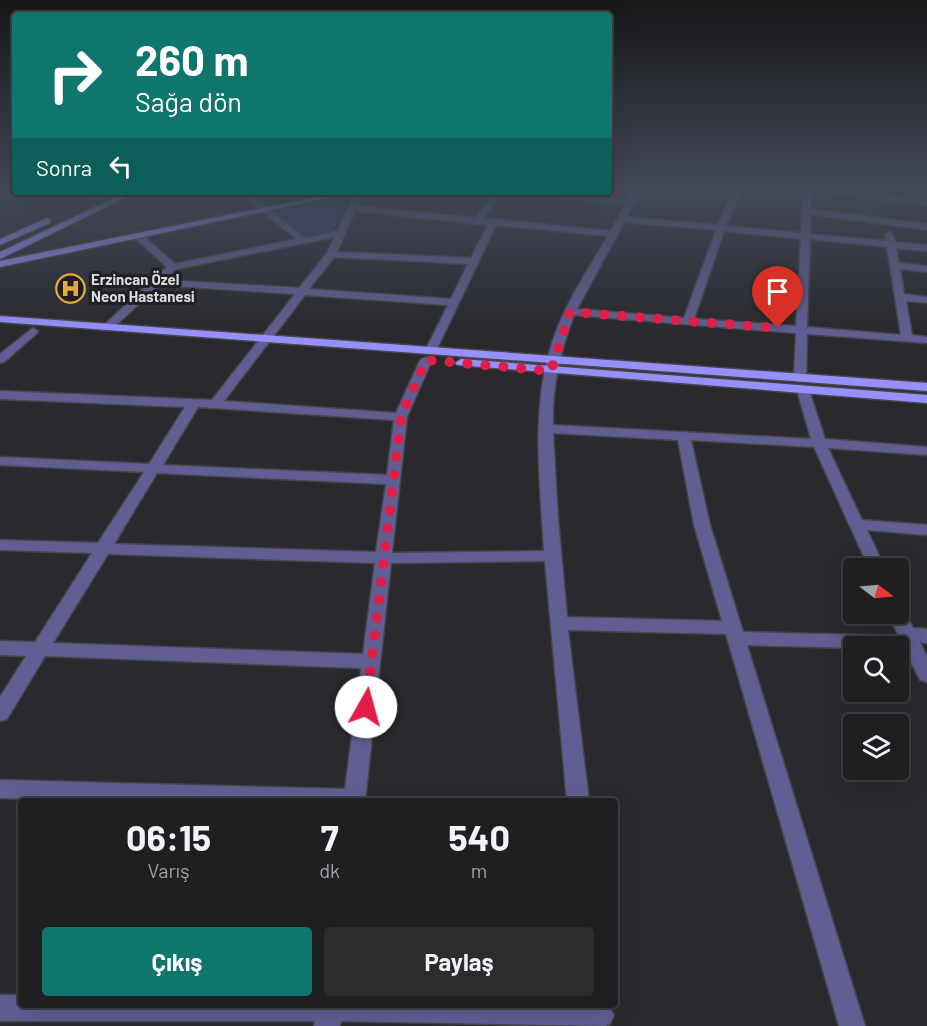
<!DOCTYPE html>
<html lang="tr">
<head>
<meta charset="utf-8">
<style>
	:root { --surface:#1f1f22; --page:#2c2c2f; --text:#f1f3f6; --muted:#a1a2a5; --line:#3c3d40; --accent:#0f766e }
	body { margin:0; font-family:Barlow,sans-serif; background:var(--page); color:var(--text); height:100vh; display:flex; flex-direction:column; font-size:22px; white-space:nowrap }
	* { box-sizing:border-box; margin:0 }
	p { font-size:20px; color:var(--muted) }
	.icon { flex:none; width:33px; height:33px; fill:none; stroke:currentColor; stroke-width:2; stroke-linecap:round; stroke-linejoin:round }
	.map { position:relative; flex:1; overflow:hidden }
	.side { position:absolute; left:18px; top:798px; width:600px; height:210px; display:flex; flex-direction:column; background:var(--surface); border-radius:6px; box-shadow:0 6px 24px #0002,0 0 0 2px var(--line) }
	.side>* { flex:none }
	.guide { position:absolute; left:12px; top:12px; width:600px; height:183px; border-radius:6px; box-shadow:0 6px 24px #0002,0 0 0 2px var(--line); background:#0f766e; color:#fff; overflow:hidden }
	.needle { width:39px; rotate:106deg }
	.tools { position:absolute; left:843px; top:558px; display:grid; gap:12px }
	.tools a { display:grid; place-items:center; width:66px; height:66px; border-radius:6px; background:var(--surface); box-shadow:0 6px 24px #0002,0 0 0 2px var(--line); font-size:30px }
	.pin { position:absolute; display:grid; place-items:center; width:51px; height:51px; color:#fff; margin:-62px -26px; border-radius:50% 50% 50% 0; rotate:-45deg; box-shadow:0 0 6px #0007 }
	.pin .icon { rotate:45deg }
	.me { position:absolute; width:66px; margin:-33px; rotate:7deg; stroke-linejoin:round; filter:drop-shadow(0 0 4px #0008) }
	.turn { display:flex; align-items:center; gap:21px; height:126px; padding:0 24px; font-size:27px }
	.turn .icon { width:78px; height:78px; stroke-width:2.5 }
	.turn b { display:block; font-size:42px; line-height:51px }
	.then { display:flex; align-items:center; height:57px; padding:0 24px; background:#0003; gap:12px; font-size:22px }
	.eta { display:flex; justify-content:space-evenly; align-items:center; height:102px; text-align:center }
	.eta b { font-size:36px; font-weight:700; line-height:42px }
	.action { display:flex; gap:12px; margin-top:auto; padding:12px 24px }
	.action a { flex:1; height:69px; border-radius:6px; background:var(--accent); color:#fff; font-size:24px; font-weight:700; line-height:69px; text-align:center }
	.action a+a { background:var(--page); color:var(--text) }
	.map>svg:first-child { display:block }
</style>
</head>
<body>
<div class="map">
<svg width="927" height="1026" viewBox="0 0 927 1026">
	<rect width="100%" height="100%" fill="#29292e"/>
	<path fill="#3b366f" d="M351,196L333,231L305,236L273,211Z"/>
	<g fill="none" stroke-linecap="round" stroke-linejoin="round">
		<defs>
			<path id="minor" d="M9,189H15V192L0,197V192Z
				M633,189H641L627,217L718,225L734,189H742L726,226L801,233L803,189H830L927,201V205L811,191L810,209L927,224V230L810,214V234L886,241L885,235L889,232L893,235L895,242L927,245V251L896,248L899,263L927,266V272L900,269L904,294L927,297V303L906,301L912,335L927,337V343L807,334L806,378L800,382L794,378L796,333L574,315C560,352 552,386 553,425L811,439L797,390L803,386L809,390L825,439L927,447V455L828,448L862,520L927,525V535L867,530L885,568H869L814,447L691,440L710,525L743,632L899,636L888,614H898V608L903,610L913,628L927,629V643L920,642L927,657V682L920,680L905,650L898,649V646L854,648L747,645L865,1026H839L726,634L568,630L589,801H567L545,561L391,563L365,801H92L0,798V780L345,789L361,668L45,656L7,719L0,721V697L26,656L0,655V641L35,642L92,553L0,550V540L98,543L144,472L0,465V457L149,464L185,407L0,399V391L212,400L295,294L159,285L111,330H103V326L167,267L134,237V233H140L175,264L297,239L246,199V195L252,192H261L254,197L305,238L337,231L356,192H364L358,206L475,218L496,192H504L483,218L611,231L625,205L520,194L516,192H544L627,200ZM355,211L477,224H488L471,258L337,252ZM624,222L716,230L684,318L577,309ZM496,225L608,236C588,269 567,301 554,337C530,404 540,481 544,551L392,553L407,417L432,360L430,358L426,357L420,360L396,413L224,401L305,295L448,305L425,351L427,353H435ZM724,231L801,239L796,326L694,319ZM335,237L327,253L299,288L165,280L176,269ZM810,239L887,247L901,335L807,327ZM334,257L468,264L451,299L309,289ZM198,407L394,420L387,475L163,465ZM553,433L678,440L694,525L722,621L567,617L558,519ZM157,473L386,484L376,552L114,544ZM108,554L375,563L363,654L53,643Z
				M53,192H74L105,198L101,200Z
				M33,328L38,331L37,333L4,362L0,363V354Z
				M0,995H21V1005H608L614,1015L610,1024L606,1026L341,1021L340,1026H314L315,1021H0Z"/>
			<path id="major" d="M127,192H137L0,259V252Z
				M342,192H358L0,267V261Z
				M47,218L50,219V223L0,245V239Z
				M0,316L927,383V391L0,322Z
				M461,359L927,395V403L457,365L455,363Z"/>
		</defs>
		<use href="#minor" stroke="#45454a" stroke-width="3"/>
		<use href="#major" stroke="#45454a" stroke-width="3"/>
		<use href="#minor" fill="#605e92" fill-rule="evenodd"/>
		<use href="#major" fill="#9790fc" fill-rule="evenodd"/>
	</g>
	<linearGradient id="sky" x2="0" y2="1"><stop stop-color="#171719"/><stop offset="0.57" stop-color="#434957"/><stop offset="1" stop-color="#434957" stop-opacity="0"/></linearGradient>
	<rect width="927" height="332" fill="url(#sky)"/>
	<g fill="none" stroke-linecap="round" stroke-linejoin="round">
		<path stroke="#e11d48" stroke-width="10" stroke-dasharray="0 18" d="M366,707L401,417L426,360L551,371L570,312L778,328"/>
	</g>
	<defs>
		<symbol id="hospital-ring" viewBox="-11 -11 22 22"><circle r="9.5" fill="#202024" stroke="#eda83b" stroke-width="1.5"/><path d="M-5-5h3v3.5h4V-5h3V5h-3V1.5h-4V5h-3Z" fill="#eda83b"/></symbol>
	</defs>
	<g fill-rule="evenodd">
		<use href="#hospital-ring" x="54" y="272" width="33" height="33"/>
	</g>
	<g text-anchor="middle" stroke-width="6" stroke-linejoin="round" paint-order="stroke">
		<g font-size="15" font-weight="bold" fill="#dbdbde" stroke="#202024" text-anchor="start">
			<text x="91" y="285">Erzincan Özel<tspan x="91" dy="17">Neon Hastanesi</tspan></text>
		</g>
	</g>
</svg>
<div class="tools">
<a><svg class="needle" viewBox="-14 -14 28 28"><path d="M0-13l5 13h-10z" fill="#e53935"/><path d="M0 13l5-13h-10z" fill="#a1a2a5"/></svg></a>
<a><svg class="icon" aria-label="search" viewBox="0 0 24 24"><circle cx="10" cy="10" r="6"/><path d="M15 15l6 6"/></svg></a>
<a><svg class="icon" aria-label="layers" viewBox="0 0 24 24"><path d="M12 4l9 5-9 5-9-5zM3 14l9 5 9-5"/></svg></a>
</div>
<div class="pin" style="left:778px;top:328px;background:#d93025"><svg class="icon" aria-label="arrive" viewBox="0 0 24 24"><path d="M6 21V4h12l-3 4 3 4H6"/></svg></div>
<svg class="me" style="left:366px;top:707px" viewBox="-20 -20 40 40"><circle r="19" fill="#fff"/><path d="M0-13L10 11 0 6-10 11z" fill="#e11d48"/></svg>
<div class="guide">
<div class="turn"><svg class="icon" aria-label="right" viewBox="0 0 24 24"><path d="M7 20v-9h11M14 6l5 5-5 5"/></svg><div><b>260 m</b>Sağa dön</div></div>
<div class="then">Sonra<svg class="icon" aria-label="left" viewBox="0 0 24 24"><path d="M17 20v-9H6M10 6l-5 5 5 5"/></svg></div>
</div>
<section class="side">
<div class="eta">
<div><b>06:15</b><p>Varış</p></div>
<div><b>7</b><p>dk</p></div>
<div><b>540</b><p>m</p></div>
</div>
<div class="action"><a>Çıkış</a><a>Paylaş</a></div>
</section>
</div>
</body>
</html>
